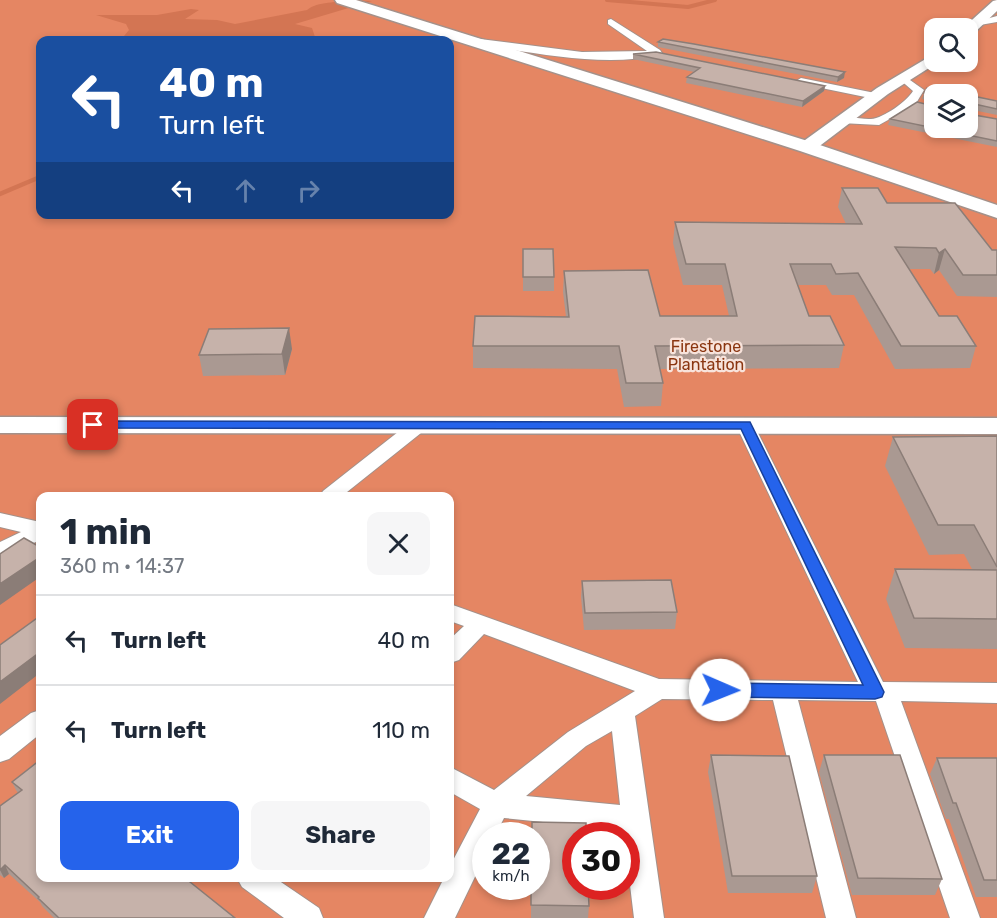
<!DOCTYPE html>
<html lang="en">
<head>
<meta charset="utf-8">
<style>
	:root { --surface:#fff; --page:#f6f6f7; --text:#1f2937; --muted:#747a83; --line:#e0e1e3; --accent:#2563eb }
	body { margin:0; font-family:Rubik,sans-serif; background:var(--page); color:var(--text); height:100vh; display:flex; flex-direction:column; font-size:22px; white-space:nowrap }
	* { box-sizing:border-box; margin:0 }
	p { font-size:20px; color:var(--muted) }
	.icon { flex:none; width:33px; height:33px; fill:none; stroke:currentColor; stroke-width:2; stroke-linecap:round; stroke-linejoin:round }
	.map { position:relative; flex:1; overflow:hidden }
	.details { position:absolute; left:36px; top:492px; width:418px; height:390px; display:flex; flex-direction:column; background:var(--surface); border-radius:12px; box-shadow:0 3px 9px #0003 }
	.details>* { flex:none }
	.top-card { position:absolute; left:36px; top:36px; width:418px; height:183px; border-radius:12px; box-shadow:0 3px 9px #0003; background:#1a4fa0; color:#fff; overflow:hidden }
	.tools { position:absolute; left:924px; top:18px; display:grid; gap:12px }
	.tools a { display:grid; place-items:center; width:54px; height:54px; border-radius:12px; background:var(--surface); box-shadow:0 3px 9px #0003; font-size:30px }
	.speed { position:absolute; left:472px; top:822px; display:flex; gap:12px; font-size:30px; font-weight:700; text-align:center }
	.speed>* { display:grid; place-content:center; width:78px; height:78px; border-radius:50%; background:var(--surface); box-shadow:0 3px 9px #0003; line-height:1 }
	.speed small { font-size:15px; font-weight:400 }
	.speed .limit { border:9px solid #d22; background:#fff; color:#111 }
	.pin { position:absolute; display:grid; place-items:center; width:51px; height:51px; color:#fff; margin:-26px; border-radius:12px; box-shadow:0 3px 9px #0006 }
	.me { position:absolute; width:66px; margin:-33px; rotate:91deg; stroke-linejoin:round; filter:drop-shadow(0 0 4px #0008) }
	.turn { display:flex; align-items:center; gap:21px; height:126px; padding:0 24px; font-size:27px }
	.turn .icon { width:78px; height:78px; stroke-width:2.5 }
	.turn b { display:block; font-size:42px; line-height:51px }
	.lanes { display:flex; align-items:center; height:57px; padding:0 24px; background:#0003; justify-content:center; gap:30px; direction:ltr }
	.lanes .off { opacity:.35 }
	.round { display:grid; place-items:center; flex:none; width:63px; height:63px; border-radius:12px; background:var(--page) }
	.head { display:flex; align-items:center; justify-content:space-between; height:102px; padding:0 24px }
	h1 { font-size:36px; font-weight:700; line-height:45px }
	.action { display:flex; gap:12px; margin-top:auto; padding:12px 24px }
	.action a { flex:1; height:69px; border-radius:12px; background:var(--accent); color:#fff; font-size:24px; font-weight:700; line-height:69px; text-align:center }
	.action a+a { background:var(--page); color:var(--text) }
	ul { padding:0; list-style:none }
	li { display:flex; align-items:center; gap:18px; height:90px; padding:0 24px; border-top:2px solid var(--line) }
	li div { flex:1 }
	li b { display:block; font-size:22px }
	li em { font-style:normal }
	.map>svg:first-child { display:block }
</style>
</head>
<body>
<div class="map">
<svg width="997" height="918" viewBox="0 0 997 918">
	<rect width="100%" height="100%" fill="#f8e3db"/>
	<path fill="#e58663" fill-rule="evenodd" d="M0,0H997V918H0ZM934,28H968V62H934ZM40,40H450V214H40ZM934,94H968V128H934ZM40,496H450V878H40ZM486,836H537V886H486ZM576,836H627V886H576Z"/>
	<path fill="#d37553" d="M351,0L372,1L295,24L312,28L315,37L322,40H145V38L124,36L129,30L126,24L96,15H157L191,9L199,10L185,19L217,20L235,24L307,10C318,1 337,3 351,0Z"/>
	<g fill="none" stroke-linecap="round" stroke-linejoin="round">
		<path stroke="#d37553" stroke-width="4" d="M607,0L688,7L715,0"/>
		<path stroke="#d37553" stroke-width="4.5" d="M0,194L40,177"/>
		<defs>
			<path id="street" d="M997,16V22L980,25L975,22Z
				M611,19L660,50L662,53L661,55C600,68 533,52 472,44L467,41L472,38L582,52L647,51L608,24V20Z
				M903,75L924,90L915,105L879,125L841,123L839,121C848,114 861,120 871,119C884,118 907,101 913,91L898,78Z
				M801,78L875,93L881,96L875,99L797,83L796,81Z
				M419,419L426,421L428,425L426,429L342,496H320L323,491L412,421Z
				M745,419L752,421L754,425L883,682L997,683V703L901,701L980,918H950L876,701L798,700L856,918H826L773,700L662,699L635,716L664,918H634L627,860V836H624L623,830L504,818L495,836H486V854L455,918H424L444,878H450V866L480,809L450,792V767L494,790L568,732L635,691L484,634L459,660L450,663V639L464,626L450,621V604L659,679L858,682L736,425L738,421ZM612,731L620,805L526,796L586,746Z
				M0,513L40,522V540L0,559V542L21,532L0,527Z
				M40,710V734L9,759L0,762V736L31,713Z
				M237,878H275L319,908L323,918H284L242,887Z"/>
			<path id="secondary" d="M997,0V11L973,34L968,35V28H963L993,1Z
				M934,54V62H938L932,66L888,94L813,151H801L799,147L801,143L877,88Z
				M0,417L997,418V434L0,433Z"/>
			<path id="primary" d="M335,0H356L814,143L997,205V218L800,151L337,3Z"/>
		</defs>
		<use href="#street" stroke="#a4918a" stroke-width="2"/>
		<use href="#secondary" stroke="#a4918a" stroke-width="3"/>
		<use href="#primary" stroke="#a4918a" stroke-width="3"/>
		<use href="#street" fill="#fff" fill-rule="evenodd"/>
		<use href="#secondary" fill="#fff" fill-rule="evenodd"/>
		<use href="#primary" fill="#fff" fill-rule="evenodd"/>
	</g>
	<path fill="#aa9992" d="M658,42L844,78L837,82L658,47Z
		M633,54L825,86L824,91L802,107L686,83L687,77L694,72L633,59Z
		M924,93L934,94V102L922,99Z
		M968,95L997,101V115L968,109L969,114L997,119V147L888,125L890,119L934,128Z
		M842,188L887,203L992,250H997V297L957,296L939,270L934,274L930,269H909L939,316L976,346L970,368L895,369L854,295H832L826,285H798L809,316L844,345L839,368L660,369L663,383L661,406L624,407L617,369L473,368V346L566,317L563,292L564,271L660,316H729L722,285H683L673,243L675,222L846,224L838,207Z
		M523,249L554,277V291H523Z
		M292,349L285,375L203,376L199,355Z
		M997,436V649L905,648L886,599L895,569H972L964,554L929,555L885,466L893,437Z
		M582,581L677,612L675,629L584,630L581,597Z
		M711,755L817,876L812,893H728L708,772Z
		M824,755L942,879L935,895H852L819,772Z
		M937,758H997V897H976L949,819H946L930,774Z
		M40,760V878L235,918H54L42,906L40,902L9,874L4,878L0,875V806L18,793L16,790L12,782Z
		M531,886H537L589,906L588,918H531Z"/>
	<path fill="#8b7d77" d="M845,72L844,78L837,82L838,77Z
		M825,86L824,91L802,107L803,101Z
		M945,249L939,270L934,274L939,253Z
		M289,328L292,349L285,375L282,354Z
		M40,557V577L0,605V584Z
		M40,652V673L0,704V682Z
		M5,865L9,874L4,878L0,870Z"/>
	<path fill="#c6b2aa" stroke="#8b7d77" stroke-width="1.5" d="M663,39L694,44L845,72L838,77L658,42Z
		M656,52L825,86L803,101L687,77L700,68L633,54Z
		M927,88L963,94H934V96L924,93Z
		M968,95L997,101V109L970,103L968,105Z
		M917,102L934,106V128H968V107L969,114L997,119V141L890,119Z
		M842,188H878L887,203H955L992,250H997V275H963L945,249L939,253L936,248L895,247L939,316H957L976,346H901L858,273L836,274L831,264H790L809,316H830L844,345L655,346L663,383H626L619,346H473L475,316L569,317L564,271L648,270L660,316H737L725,264H686L675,222L862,224Z
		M523,249H553L554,277H523Z
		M289,328L282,354L199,355L209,329Z
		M997,436V567L974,525H938L893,437Z
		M24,538L40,547V557L0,584V554Z
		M895,569L997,570V619L914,618Z
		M671,580L677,612L585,613L582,581Z
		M40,616V652L0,682V645Z
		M711,755L789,756L817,876H732Z
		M824,755H900L942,879L858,878Z
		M937,758H997V880H984L956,803H953Z
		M40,760V878H185L235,918H59L38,898L39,897L5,865L0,870V806L22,790L12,782Z
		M532,822L586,823V836H576V886H588L589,906L531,905V886H537V836H532Z"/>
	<path fill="#2563eb" stroke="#184099" stroke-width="1.5" d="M93,421L750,422L884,692L882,697L875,699L720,697L714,695L711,690L714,685L720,683L863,685L741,429L89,428L87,425Z"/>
	<g text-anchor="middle" stroke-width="4.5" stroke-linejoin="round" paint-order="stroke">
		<g font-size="16" fill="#8a3510" stroke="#f8e3db">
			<text x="706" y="352">Firestone<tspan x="706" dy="18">Plantation</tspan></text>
		</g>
	</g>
</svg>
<div class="tools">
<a><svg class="icon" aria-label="search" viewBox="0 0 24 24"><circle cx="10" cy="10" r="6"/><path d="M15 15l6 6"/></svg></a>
<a><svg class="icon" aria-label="layers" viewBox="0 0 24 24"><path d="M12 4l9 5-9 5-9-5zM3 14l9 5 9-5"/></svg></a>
</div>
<div class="speed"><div>22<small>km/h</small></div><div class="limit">30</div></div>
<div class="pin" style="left:93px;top:425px;background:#d93025"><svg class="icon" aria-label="arrive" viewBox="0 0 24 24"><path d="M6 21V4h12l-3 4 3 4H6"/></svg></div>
<svg class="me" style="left:720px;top:690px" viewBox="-20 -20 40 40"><circle r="19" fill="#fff"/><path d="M0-13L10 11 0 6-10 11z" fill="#2563eb"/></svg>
<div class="top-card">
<div class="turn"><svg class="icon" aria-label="left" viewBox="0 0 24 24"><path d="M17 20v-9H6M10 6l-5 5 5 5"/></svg><div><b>40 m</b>Turn left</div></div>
<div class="lanes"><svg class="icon" aria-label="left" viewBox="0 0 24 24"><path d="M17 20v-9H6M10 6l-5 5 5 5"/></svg><svg class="icon off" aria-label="ahead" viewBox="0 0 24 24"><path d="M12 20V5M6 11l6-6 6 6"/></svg><svg class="icon off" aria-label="right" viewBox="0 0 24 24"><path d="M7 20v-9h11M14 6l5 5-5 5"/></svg></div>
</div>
<section class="details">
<div class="head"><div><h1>1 min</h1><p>360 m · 14:37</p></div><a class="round"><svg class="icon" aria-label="close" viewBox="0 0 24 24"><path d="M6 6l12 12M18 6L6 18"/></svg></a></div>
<ul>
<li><svg class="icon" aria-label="left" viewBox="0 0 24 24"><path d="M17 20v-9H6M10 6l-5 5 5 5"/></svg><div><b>Turn left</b></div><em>40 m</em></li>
<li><svg class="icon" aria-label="left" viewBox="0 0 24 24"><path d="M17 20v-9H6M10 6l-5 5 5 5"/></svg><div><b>Turn left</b></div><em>110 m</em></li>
</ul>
<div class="action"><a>Exit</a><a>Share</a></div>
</section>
</div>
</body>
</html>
